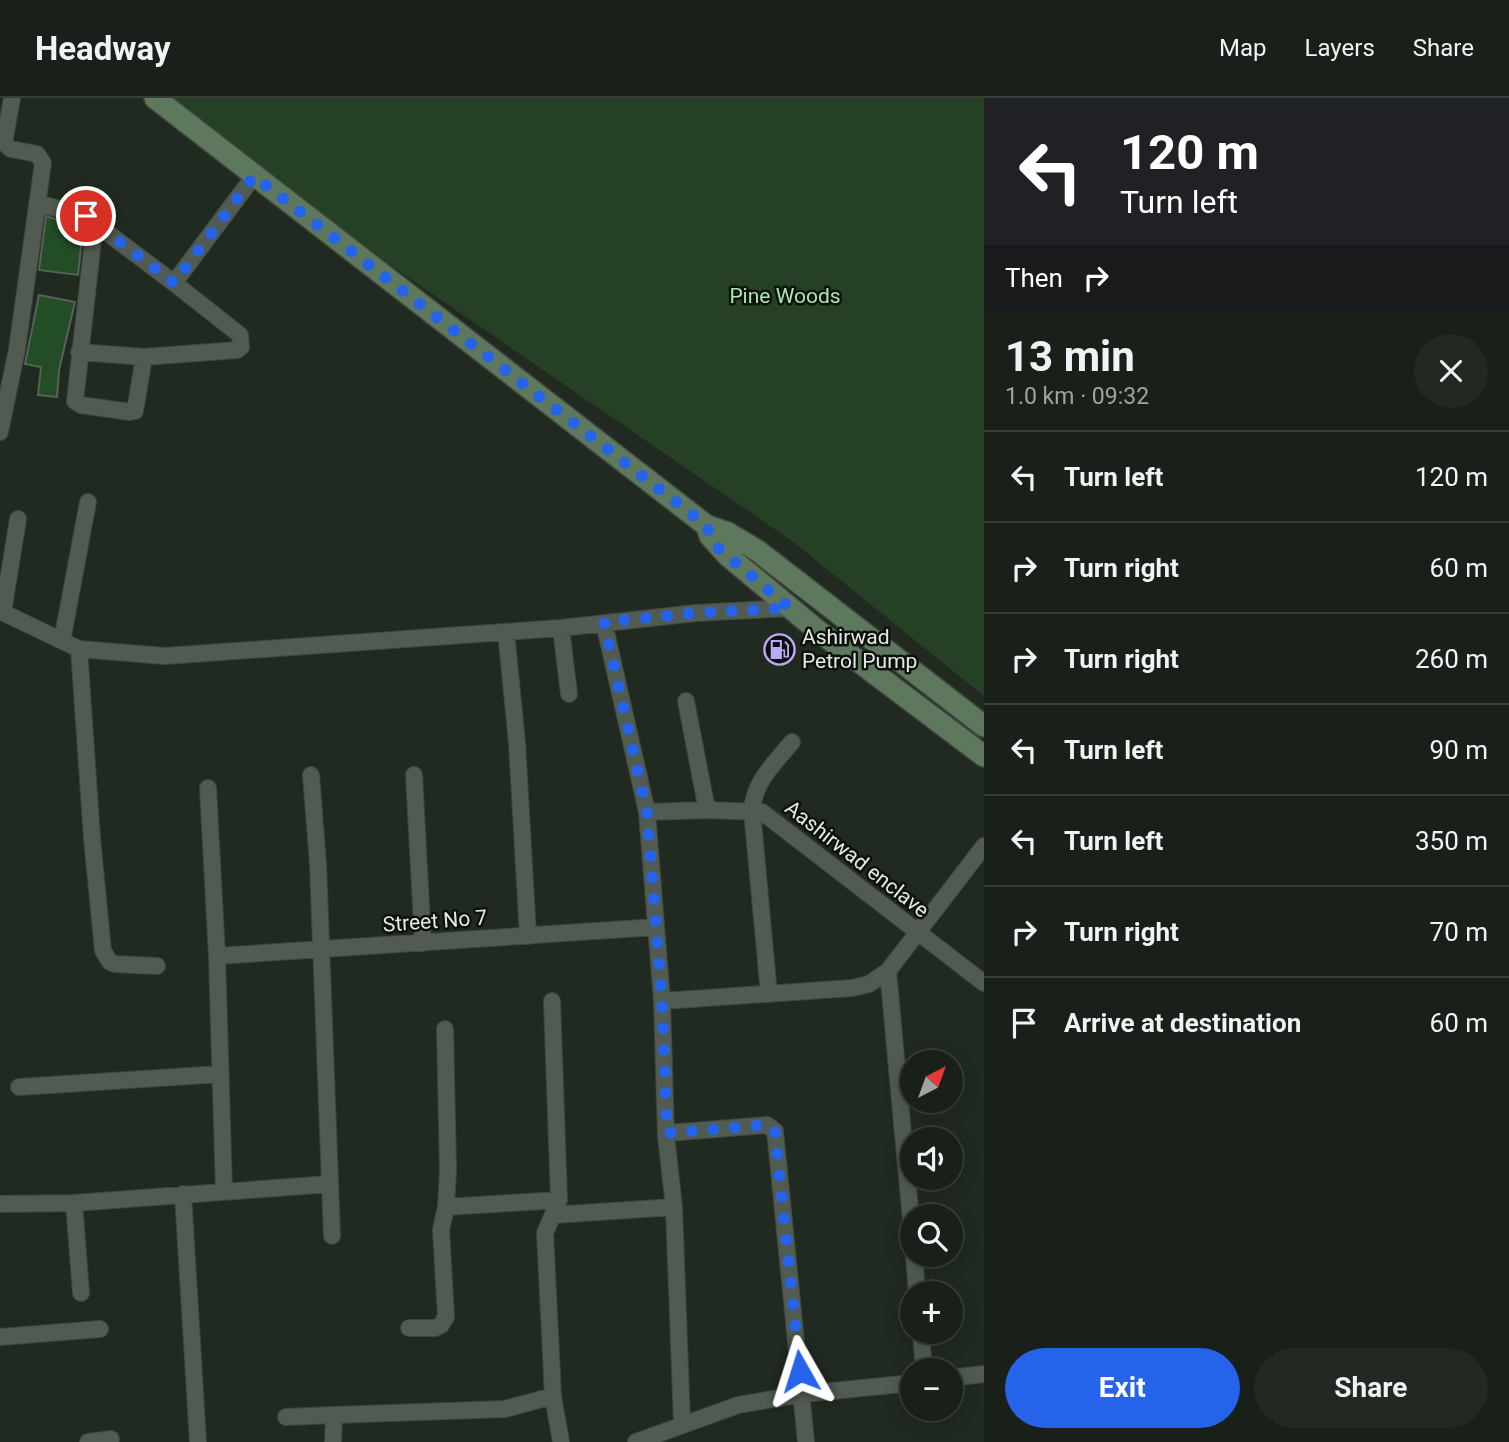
<!DOCTYPE html>
<html lang="en">
<head>
<meta charset="utf-8">
<style>
	:root { --surface:#192019; --page:#222822; --text:#f1f3f6; --muted:#9fa3a2; --line:#373e38; --accent:#2563eb }
	body { margin:0; font-family:Roboto,sans-serif; background:var(--page); color:var(--text); height:100vh; display:flex; flex-direction:column; font-size:26px; white-space:nowrap }
	* { box-sizing:border-box; margin:0 }
	p { font-size:23px; color:var(--muted) }
	.icon { flex:none; width:38px; height:38px; fill:none; stroke:currentColor; stroke-width:2; stroke-linecap:round; stroke-linejoin:round }
	.map { position:relative; flex:1; overflow:hidden }
	.drawer { display:flex; flex-direction:column; background:var(--surface); width:525px }
	.drawer>* { flex:none }
	.hud { background:#202124; color:#fff; overflow:hidden }
	.needle { width:46px; rotate:41deg }
	.buttons { position:absolute; left:900px; top:952px; display:grid; gap:14px }
	.buttons a { display:grid; place-items:center; width:63px; height:63px; border-radius:50%; background:var(--surface); box-shadow:0 4px 18px #0003,0 0 0 2px var(--line); font-size:35px }
	.pin { position:absolute; display:grid; place-items:center; width:60px; height:60px; color:#fff; margin:-30px; border:4px solid #fff; border-radius:50%; box-shadow:0 2px 7px #0007 }
	.me { position:absolute; width:77px; margin:-38px; rotate:354deg; stroke-linejoin:round; filter:drop-shadow(0 0 5px #0008) }
	.turn { display:flex; align-items:center; gap:24px; height:147px; padding:0 21px; font-size:32px }
	.turn .icon { width:91px; height:91px; stroke-width:2.5 }
	.turn b { display:block; font-size:49px; line-height:60px }
	.then { display:flex; align-items:center; height:66px; padding:0 21px; background:#0003; gap:14px; font-size:26px }
	.round { display:grid; place-items:center; flex:none; width:74px; height:74px; border-radius:37px; background:var(--page) }
	.headline { display:flex; align-items:center; justify-content:space-between; height:119px; padding:0 21px }
	h1 { font-size:42px; font-weight:700; line-height:52px }
	.button { display:flex; gap:14px; margin-top:auto; padding:14px 21px }
	.button a { flex:1; height:80px; border-radius:42px; background:var(--accent); color:#fff; font-size:28px; font-weight:700; line-height:80px; text-align:center }
	.button a+a { background:var(--page); color:var(--text) }
	ul { padding:0; list-style:none }
	li { display:flex; align-items:center; gap:21px; height:91px; padding:0 21px; border-top:2px solid var(--line) }
	li div { flex:1 }
	li b { display:block; font-size:26px }
	li em { font-style:normal }
	header { display:flex; align-items:center; gap:42px; box-sizing:border-box; height:98px; padding:0 35px; background:var(--surface); border-bottom:2px solid var(--line) }
	header strong { font-size:33px }
	nav { display:flex; gap:38px; margin-inline-start:auto; font-size:24px }
	main { display:flex; flex:1; min-height:0 }
	.map>svg:first-child { display:block }
</style>
</head>
<body>
<header>
<strong>Headway</strong>
<nav><a>Map</a><a>Layers</a><a>Share</a></nav>
</header>
<main>
<div class="map">
<svg width="984" height="1344" viewBox="0 0 984 1344">
	<rect width="100%" height="100%" fill="#212a21"/>
	<path fill="#264026" d="M147,0H984V598L792,443Z"/>
	<path fill="#234d25" stroke="#576257" stroke-width="2" d="M46,118L83,130L78,177L39,172Z
		M39,197L75,204L59,272L57,299L38,297L41,269L25,266Z"/>
	<g fill="none" stroke-linecap="round" stroke-linejoin="round">
		<defs>
			<path id="street" d="M37,105L85,118L174,185L254,78
				M95,124L75,303L81,307L130,314L135,313L144,259
				M79,254L144,259L237,252L241,249L240,237L174,185
				M0,334L17,251L43,65L37,56L11,51L4,45L12,0
				M0,513L79,551L165,558L561,530L696,515L790,510
				M3,514L18,421
				M604,525L647,714L662,903L666,1038L674,1109L682,1326
				M561,530L569,596
				M506,534L517,645L528,838
				M62,543L88,404
				M79,551L92,740L103,853L110,864L115,866L157,868
				M686,603L707,712
				M311,677L318,766L332,1138
				M414,677L423,845
				M208,690L217,858L224,1093
				M647,714L707,712L762,714L984,885
				M217,858L656,829
				M888,873L912,1133
				M769,896L752,713C754,683 774,666 792,644
				M552,903L559,1102L545,1135L553,1298L561,1344
				M662,903L852,890L869,886L888,873L984,748
				M19,989L221,976
				M667,1035L767,1027L775,1033L806,1344
				M183,1096L198,1344
				M74,1105L81,1195
				M0,1106L74,1105L330,1086
				M446,1109L559,1102
				M553,1117L674,1109
				M914,1157L917,1195
				M409,1230H435L441,1227L446,1219L441,1132L446,1109L448,1072L445,931
				M921,1234L924,1272
				M0,1239L100,1231
				M950,1280L984,1276
				M286,1319L334,1317
				M88,1344L111,1341
				M333,1344L334,1317L505,1311L553,1298
				M636,1344L738,1307L803,1296L912,1285"/>
			<path id="secondary" d="M155,0L707,428L728,435L758,453L984,628
				M707,428L710,438L728,458L817,532L984,658"/>
		</defs>
		<use href="#street" stroke="#3e473e" stroke-width="18"/>
		<use href="#secondary" stroke="#3e473e" stroke-width="24"/>
		<use href="#street" stroke="#515b51" stroke-width="16"/>
		<use href="#secondary" stroke="#5e785e" stroke-width="21"/>
	</g>
	<g fill="none" stroke-linecap="round" stroke-linejoin="round">
		<path stroke="#2563eb" stroke-width="12" stroke-dasharray="0 21.6" d="M86,118L174,185L254,78L707,428L710,438L718,450L790,510L696,515L604,524L647,714L662,903L667,1035L767,1027L775,1034L800,1273"/>
	</g>
	<defs>
		<symbol id="fuel-ring" viewBox="-11 -11 22 22"><circle r="9.5" fill="#0d110d" stroke="#bcaaf6" stroke-width="1.5"/><path d="M-5.5-6h7V0h2V4h1.3V-2.5L3-4.5l.8-.8L6-3V5H2.5V1h-1V6h-7ZM-4.2-4.7v3.2H.2V-4.7Z" fill="#bcaaf6"/></symbol>
	</defs>
	<g fill-rule="evenodd">
		<use href="#fuel-ring" x="762" y="534" width="35" height="35"/>
	</g>
	<g text-anchor="middle" stroke-width="5" stroke-linejoin="round" paint-order="stroke">
		<g font-size="21" fill="#a8eaa8" stroke="#0d110d">
			<text x="785" y="205">Pine Woods</text>
		</g>
		<g font-size="21" fill="#e4eae4" stroke="#0d110d" text-anchor="start">
			<text x="802" y="546">Ashirwad<tspan x="802" dy="24">Petrol Pump</tspan></text>
		</g>
		<g font-size="21" fill="#e4eae4" stroke="#0d110d">
			<text transform="translate(857 761) rotate(38)" y="7">Aashirwad enclave</text>
			<text transform="translate(435 823) rotate(-4)" y="7">Street No 7</text>
		</g>
	</g>
</svg>
<div class="buttons">
<a><svg class="needle" viewBox="-14 -14 28 28"><path d="M0-13l5 13h-10z" fill="#e53935"/><path d="M0 13l5-13h-10z" fill="#9fa3a2"/></svg></a>
<a><svg class="icon" aria-label="sound" viewBox="0 0 24 24"><path d="M4 9h4l5-4v14l-5-4H4zM17 9q2 3 0 6"/></svg></a>
<a><svg class="icon" aria-label="search" viewBox="0 0 24 24"><circle cx="10" cy="10" r="6"/><path d="M15 15l6 6"/></svg></a>
<a>+</a>
<a>−</a>
</div>
<div class="pin" style="left:86px;top:118px;background:#d93025"><svg class="icon" aria-label="arrive" viewBox="0 0 24 24"><path d="M6 21V4h12l-3 4 3 4H6"/></svg></div>
<svg class="me" style="left:800px;top:1273px" viewBox="-20 -20 40 40"><path d="M0-17L14 15 0 8-14 15z" fill="#2563eb" stroke="#fff" stroke-width="4"/></svg>
</div>
<section class="drawer">
<div class="hud">
<div class="turn"><svg class="icon" aria-label="left" viewBox="0 0 24 24"><path d="M17 20v-9H6M10 6l-5 5 5 5"/></svg><div><b>120 m</b>Turn left</div></div>
<div class="then">Then<svg class="icon" aria-label="right" viewBox="0 0 24 24"><path d="M7 20v-9h11M14 6l5 5-5 5"/></svg></div>
</div>
<div class="headline"><div><h1>13 min</h1><p>1.0 km · 09:32</p></div><a class="round"><svg class="icon" aria-label="close" viewBox="0 0 24 24"><path d="M6 6l12 12M18 6L6 18"/></svg></a></div>
<ul>
<li><svg class="icon" aria-label="left" viewBox="0 0 24 24"><path d="M17 20v-9H6M10 6l-5 5 5 5"/></svg><div><b>Turn left</b></div><em>120 m</em></li>
<li><svg class="icon" aria-label="right" viewBox="0 0 24 24"><path d="M7 20v-9h11M14 6l5 5-5 5"/></svg><div><b>Turn right</b></div><em>60 m</em></li>
<li><svg class="icon" aria-label="right" viewBox="0 0 24 24"><path d="M7 20v-9h11M14 6l5 5-5 5"/></svg><div><b>Turn right</b></div><em>260 m</em></li>
<li><svg class="icon" aria-label="left" viewBox="0 0 24 24"><path d="M17 20v-9H6M10 6l-5 5 5 5"/></svg><div><b>Turn left</b></div><em>90 m</em></li>
<li><svg class="icon" aria-label="left" viewBox="0 0 24 24"><path d="M17 20v-9H6M10 6l-5 5 5 5"/></svg><div><b>Turn left</b></div><em>350 m</em></li>
<li><svg class="icon" aria-label="right" viewBox="0 0 24 24"><path d="M7 20v-9h11M14 6l5 5-5 5"/></svg><div><b>Turn right</b></div><em>70 m</em></li>
<li><svg class="icon" aria-label="arrive" viewBox="0 0 24 24"><path d="M6 21V4h12l-3 4 3 4H6"/></svg><div><b>Arrive at destination</b></div><em>60 m</em></li>
</ul>
<div class="button"><a>Exit</a><a>Share</a></div>
</section>
</main>
</body>
</html>
